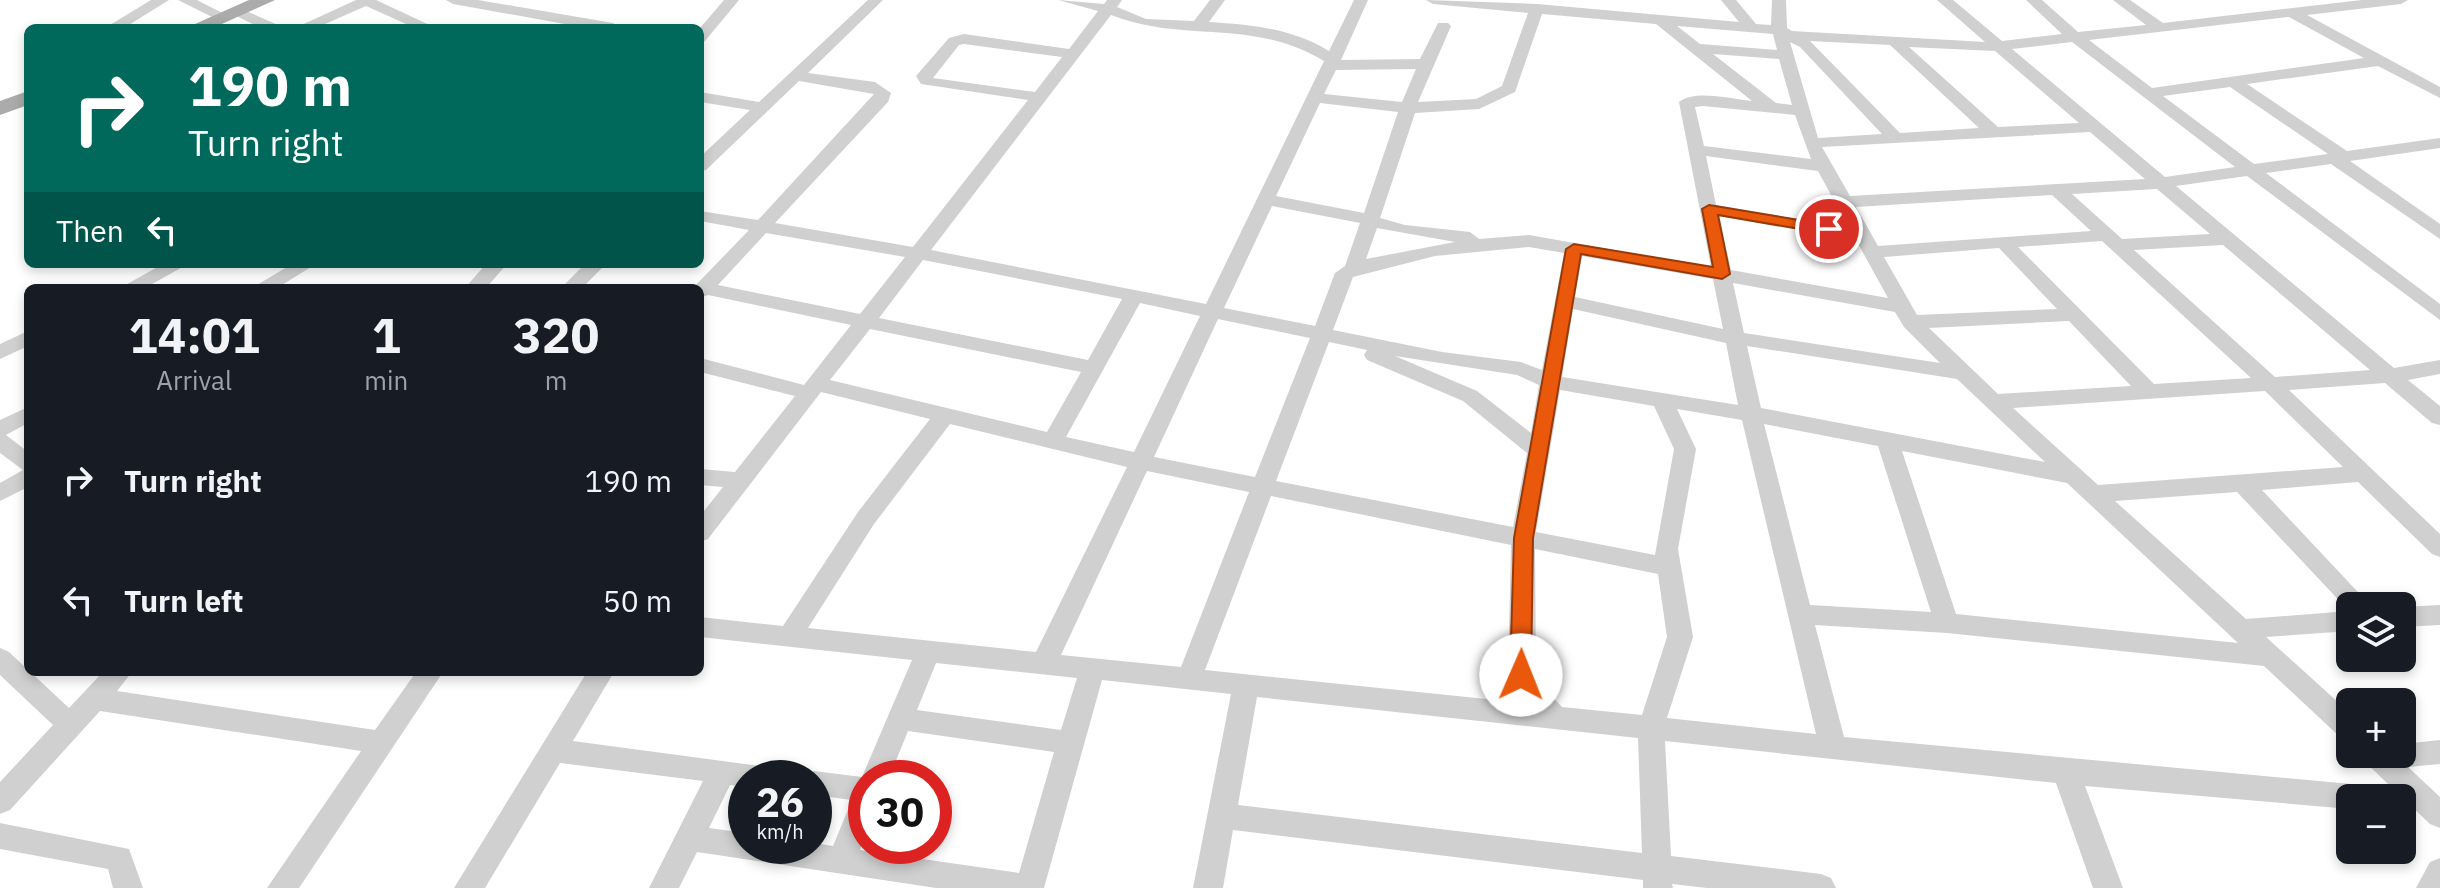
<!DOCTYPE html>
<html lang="en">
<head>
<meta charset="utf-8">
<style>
	:root { --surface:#171b24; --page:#20242c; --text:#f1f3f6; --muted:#9ea1a6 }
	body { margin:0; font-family:"IBM Plex Sans",sans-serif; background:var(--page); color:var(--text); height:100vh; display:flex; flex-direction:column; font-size:30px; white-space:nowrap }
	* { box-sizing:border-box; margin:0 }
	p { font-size:26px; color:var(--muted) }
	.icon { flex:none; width:44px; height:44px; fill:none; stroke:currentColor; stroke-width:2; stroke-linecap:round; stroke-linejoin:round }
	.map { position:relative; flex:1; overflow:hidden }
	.side { position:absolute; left:24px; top:284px; width:680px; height:392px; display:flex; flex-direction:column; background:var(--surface); border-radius:12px; box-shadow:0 4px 12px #0003 }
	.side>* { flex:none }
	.hud { position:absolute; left:24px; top:24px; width:680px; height:244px; border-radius:12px; box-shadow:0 4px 12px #0003; background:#00695c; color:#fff; overflow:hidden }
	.controls { position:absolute; left:2336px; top:592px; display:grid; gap:16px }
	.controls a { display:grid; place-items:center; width:80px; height:80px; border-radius:12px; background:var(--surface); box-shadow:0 4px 12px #0003; font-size:40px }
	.speed { position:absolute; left:728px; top:760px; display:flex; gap:16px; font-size:40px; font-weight:700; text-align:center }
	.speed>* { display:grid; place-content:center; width:104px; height:104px; border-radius:50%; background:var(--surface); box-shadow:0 4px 12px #0003; line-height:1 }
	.speed small { font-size:20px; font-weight:400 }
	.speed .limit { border:12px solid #d22; background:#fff; color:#111 }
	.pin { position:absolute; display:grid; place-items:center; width:68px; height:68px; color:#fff; margin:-34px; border:4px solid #fff; border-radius:50%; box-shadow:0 2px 8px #0007 }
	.me { position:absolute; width:88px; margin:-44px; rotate:1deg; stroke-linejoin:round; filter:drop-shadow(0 0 6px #0008) }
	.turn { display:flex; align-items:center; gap:28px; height:168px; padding:0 32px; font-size:36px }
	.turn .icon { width:104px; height:104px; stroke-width:2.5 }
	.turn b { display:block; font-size:56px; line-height:68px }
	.then { display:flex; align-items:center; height:76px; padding:0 32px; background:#0003; gap:16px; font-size:30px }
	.eta { display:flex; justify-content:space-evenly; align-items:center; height:136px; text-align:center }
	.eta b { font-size:48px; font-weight:800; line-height:56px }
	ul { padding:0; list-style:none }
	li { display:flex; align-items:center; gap:24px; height:120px; padding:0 32px }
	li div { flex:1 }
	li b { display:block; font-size:30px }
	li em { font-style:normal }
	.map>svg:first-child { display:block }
</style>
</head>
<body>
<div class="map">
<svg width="2440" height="888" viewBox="0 0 2440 888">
	<rect width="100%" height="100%" fill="#fff"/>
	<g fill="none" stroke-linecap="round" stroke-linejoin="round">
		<path fill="#d0d0d0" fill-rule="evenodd" d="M151,0H169L124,28H105Z
			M178,0H197L230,17L218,20Z
			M356,0H376L436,28H415L366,6L316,28H295Z
			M446,0H478L613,23L621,28H587L453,4Z
			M724,0H739L705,41L700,43V28Z
			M868,0H883L808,73L875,82L891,93L888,102L775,223L913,247L1028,100L921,84L916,76L949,38L964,34L1069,49L1098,11L1058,0L1104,4L1107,0H1122L1117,7L1146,19L1194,21L1210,0H1225L1209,22C1252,25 1291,28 1329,51L1354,0H1368L1341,60L1420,59L1438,23H1448L1451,26L1418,102L1476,99L1502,86L1528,13L1433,4L1426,0L1537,4L1739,22L1721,0H1736L1756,24L1771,25L1772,0H1786L1787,28L1792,31L1985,42L1937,0H1953L2002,41L2062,34L2026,0H2042L2078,32L2146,25L2113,0H2130L2163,23L2362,0H2408L2401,4L2307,15L2440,87V98L2378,66L2247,84L2347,151L2440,138V148L2350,161L2440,224V239L2331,164L2266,173L2440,304V320L2247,176L2176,186L2394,368L2440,360V374L2408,380L2440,406V425L2432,423L2385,383L2289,390L2440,534V557L2432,554L2358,482L2262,490L2371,606H2350V631L2266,637L2350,713V742L2341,738L2264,666L1947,633L1815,625L1844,737L2373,786L2383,789L2387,798H2350V809L2085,786L2123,888H2093L2056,783L1665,741L1671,856L1821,874L1831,878L1836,888H1707L1672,884L1673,888H1643V880L1233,830L1223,888H1193L1231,694L1102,680L1044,888H936L697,852L679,888H649L703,781L560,763L485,888H454L587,672H614L573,741L782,769L786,778H746V787L730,785L709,828L746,833V846H814V843L833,846L852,800L814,795V778H803L814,771L862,777L912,660L700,637V617L783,626L858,512L930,419L821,392L708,539L700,542V516L723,487L700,485V469L735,472L795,396L700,372V358L804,385L851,325L708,295L700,298V288H693L749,230L700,221V211L758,220L874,94L799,81L706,170L700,171V157L750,110L700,102V92L759,102ZM1542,14L1656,24L1752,101C1732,99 1695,89 1679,102L1711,267L1529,235L1479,239L1470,232L1405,225L1380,218L1415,113L1479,109L1515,92ZM1111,15C1185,44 1250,17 1324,61L1206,304L931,250ZM2289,17L2364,58L2152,88L2089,40ZM1677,26L1773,34L1777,50L1700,44ZM1810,41L1890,45L1979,128L1900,133ZM1790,42L1800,47L1882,134L1818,138ZM2072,42L2235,167L2165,177L2012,49ZM964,44L1062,57L1035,92L933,78L959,45ZM1909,47L1995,51L2079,123L1998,127ZM1713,54L1779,59L1792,105L1776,103ZM1416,69L1402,102L1324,94L1336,70ZM2230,87L2328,154L2254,164L2163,96ZM1320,103L1398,112L1364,213L1276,196ZM1703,106L1795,115L1811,159L1704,146L1695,107ZM2090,132L2145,179L1850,196L1822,147ZM1706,156L1818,171L1849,228L1716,205ZM2157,189L2210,234L2122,239L2072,194ZM2052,195L2091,231L1878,246L1856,207ZM1272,206L1360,223L1345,266L1335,273L1315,326L1224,308ZM1719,216L1856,240L1888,298L1731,270ZM1377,228L1455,242L1366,259ZM766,233L905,257L860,314L718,285ZM2102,241L2251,378L2154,384L2018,247ZM2223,245L2370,370L2275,377L2134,250ZM1529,247L1564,253L1542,370L1521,362L1442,352L1333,330L1353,277L1435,256ZM1999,248L2057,309L1917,315L1884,257ZM1582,256L1713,279L1723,329L1575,297ZM923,260L1122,299L1088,360L879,318ZM1733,283L1895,312L1904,327L1940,363L1744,333ZM1140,303L1200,316L1134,452L1066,437ZM1573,309L1726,343L1738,405L1562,377ZM1218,319L1310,338L1255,477L1154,457ZM2069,321L2131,386L1998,394L1929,328ZM870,329L1081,372L1047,432L830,380ZM1329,342L1367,350L1364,355L1367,360L1463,401L1527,453L1513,527L1276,481ZM1747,346L1957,379L2045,462L1761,408ZM1395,356L1517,375L1539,385L1531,433L1477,391ZM1560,390L1654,406L1674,449L1655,555L1536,532ZM2265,391L2343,467L2098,485L2013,408ZM1677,409L1742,420L1816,734L1667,718L1693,637L1678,549L1696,449ZM950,424L1127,467L1036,652L808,628L874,524ZM1764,424L1878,446L1931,612L1810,605ZM1902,451L2067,483L2238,643L1956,614ZM1147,471L1249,492L1181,667L1061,655ZM2237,492L2349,611L2246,619L2115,501ZM1271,496L1511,545L1508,675L1525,703L1205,670ZM1535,549L1658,574L1667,637L1642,715L1562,707L1536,679ZM936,663L1077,678L1061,730L917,710ZM1257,697L1638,738L1642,853L1238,805ZM908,731L1054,752L1019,873L860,850L866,834V778H889Z
			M237,7L278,25L281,28H261L232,14L230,11Z
			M163,264H188L145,288H120Z
			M292,264H316L277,288H252Z
			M486,264H507L486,288H465Z
			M585,264H606L582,288H561Z
			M28,331V346L0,359V344Z
			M28,407V423L6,435L28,452V487L0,501V483L23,470L0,453V420Z
			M2440,605V625L2402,627V607Z
			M0,648L9,652L69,708L103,672H132L117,691L375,730L416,672H443L299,888H267L361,751L100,711L10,810L0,814V782L53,725L0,675Z
			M2440,740V764L2408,767L2440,797V828L2430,824L2365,762L2361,754H2402V744Z
			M0,823L129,849L143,888H113L108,869L0,849Z
			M2440,858V888H2416L2430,862Z"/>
		<path fill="#ababab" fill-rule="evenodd" d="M249,0H275L213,28H186Z
			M28,91V105L0,115V101Z"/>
	</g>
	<path fill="#ea580c" stroke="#983908" stroke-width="2" d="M1709,205L1829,225L1837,229L1829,234L1718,215L1730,274L1722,279L1581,254L1533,538L1531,675L1528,681H1513L1510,675L1514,538L1566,249L1574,244L1713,267L1702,209Z"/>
</svg>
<div class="controls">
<a><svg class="icon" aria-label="layers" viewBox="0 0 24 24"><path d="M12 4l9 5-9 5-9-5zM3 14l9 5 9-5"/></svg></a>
<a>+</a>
<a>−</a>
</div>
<div class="speed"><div>26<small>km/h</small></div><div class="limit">30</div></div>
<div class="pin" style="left:1829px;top:229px;background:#d93025"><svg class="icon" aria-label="arrive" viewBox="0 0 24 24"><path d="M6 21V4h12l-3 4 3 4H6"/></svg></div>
<svg class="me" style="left:1521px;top:675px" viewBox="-20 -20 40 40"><circle r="19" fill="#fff"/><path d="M0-13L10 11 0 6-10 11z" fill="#ea580c"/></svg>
<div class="hud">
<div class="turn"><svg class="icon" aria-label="right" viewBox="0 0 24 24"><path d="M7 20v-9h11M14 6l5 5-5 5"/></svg><div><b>190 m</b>Turn right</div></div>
<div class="then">Then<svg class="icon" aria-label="left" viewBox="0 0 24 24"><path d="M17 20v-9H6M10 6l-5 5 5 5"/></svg></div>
</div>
<section class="side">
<div class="eta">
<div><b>14:01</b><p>Arrival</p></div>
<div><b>1</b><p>min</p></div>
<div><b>320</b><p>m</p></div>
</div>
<ul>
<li><svg class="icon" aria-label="right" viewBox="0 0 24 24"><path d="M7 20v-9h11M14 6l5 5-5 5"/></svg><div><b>Turn right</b></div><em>190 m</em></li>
<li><svg class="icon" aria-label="left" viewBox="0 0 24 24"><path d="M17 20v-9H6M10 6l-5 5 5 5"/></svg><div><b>Turn left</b></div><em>50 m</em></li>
</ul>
</section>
</div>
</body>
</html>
